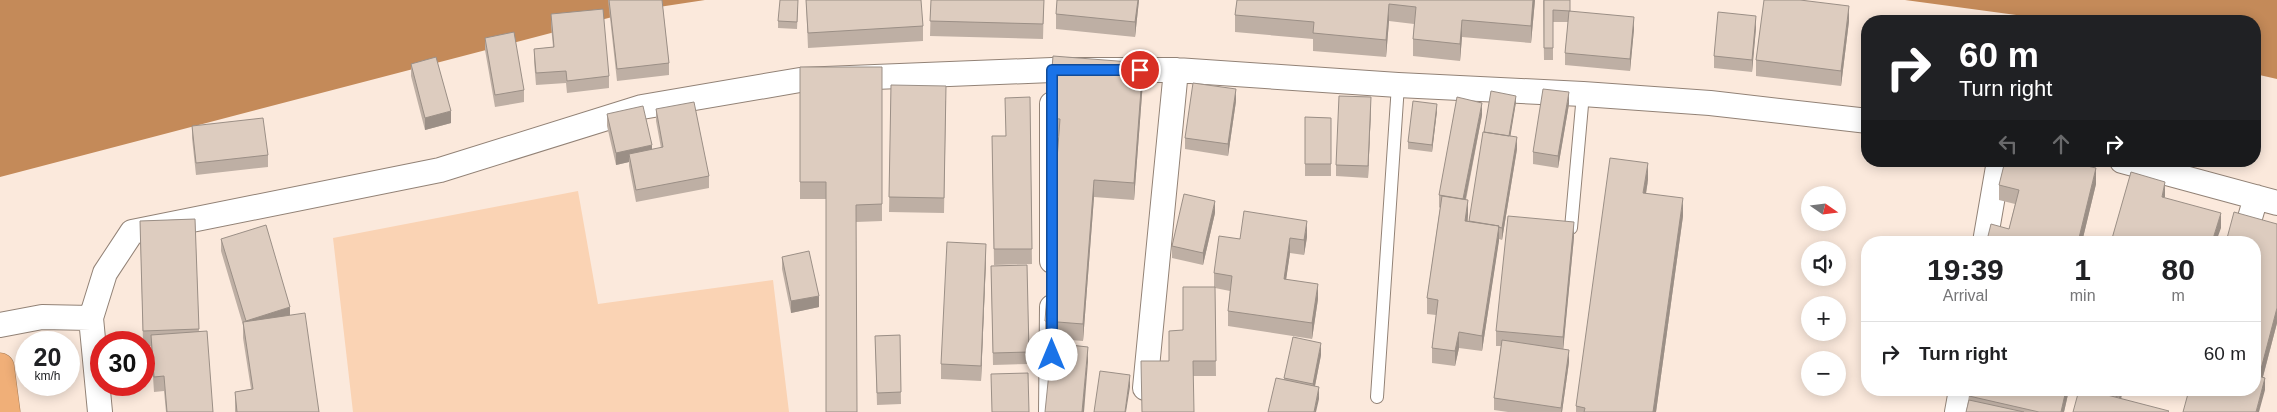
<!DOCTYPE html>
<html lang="en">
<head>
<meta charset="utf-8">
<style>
	:root { --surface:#fff; --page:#f2f2f2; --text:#202124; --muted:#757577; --line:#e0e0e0 }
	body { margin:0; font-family:Arial,sans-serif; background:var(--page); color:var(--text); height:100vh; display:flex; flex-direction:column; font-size:19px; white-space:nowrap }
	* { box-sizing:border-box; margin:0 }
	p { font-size:16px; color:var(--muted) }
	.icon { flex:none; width:28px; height:28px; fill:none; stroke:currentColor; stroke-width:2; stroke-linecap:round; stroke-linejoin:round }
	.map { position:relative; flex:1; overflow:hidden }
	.panel { position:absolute; left:1861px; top:236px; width:400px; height:160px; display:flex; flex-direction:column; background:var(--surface); border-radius:20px; box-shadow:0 2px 12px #0003 }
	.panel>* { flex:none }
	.guide { position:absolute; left:1861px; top:15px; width:400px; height:152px; border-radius:20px; box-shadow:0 2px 12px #0003; background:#202124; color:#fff; overflow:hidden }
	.needle { width:32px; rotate:104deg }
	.controls { position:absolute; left:1801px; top:186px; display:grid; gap:10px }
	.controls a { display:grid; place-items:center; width:45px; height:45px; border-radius:50%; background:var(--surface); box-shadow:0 2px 12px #0003; font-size:25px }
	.speed { position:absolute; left:15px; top:331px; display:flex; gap:10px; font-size:25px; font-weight:700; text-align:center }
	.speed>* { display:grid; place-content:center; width:65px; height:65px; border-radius:50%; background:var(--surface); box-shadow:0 2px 12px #0003; line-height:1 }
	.speed small { font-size:12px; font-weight:400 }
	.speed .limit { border:8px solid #d22; background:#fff; color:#111 }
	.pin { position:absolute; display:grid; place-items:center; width:42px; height:42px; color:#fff; margin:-21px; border:2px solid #fff; border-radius:50%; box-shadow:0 1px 5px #0007 }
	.me { position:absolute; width:55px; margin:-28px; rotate:0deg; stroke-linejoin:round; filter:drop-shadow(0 0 4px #0008) }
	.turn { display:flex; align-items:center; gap:18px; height:105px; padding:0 15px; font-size:22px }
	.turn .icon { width:65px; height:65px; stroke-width:2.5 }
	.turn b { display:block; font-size:35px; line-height:42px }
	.lanes { display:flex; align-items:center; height:48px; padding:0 15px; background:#0003; justify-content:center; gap:25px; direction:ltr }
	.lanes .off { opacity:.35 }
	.eta { display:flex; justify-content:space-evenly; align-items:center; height:85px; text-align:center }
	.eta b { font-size:30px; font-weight:800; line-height:35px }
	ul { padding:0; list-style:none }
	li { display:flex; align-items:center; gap:15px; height:65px; padding:0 15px; border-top:1px solid var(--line) }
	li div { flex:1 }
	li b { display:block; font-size:19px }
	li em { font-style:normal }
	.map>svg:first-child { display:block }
</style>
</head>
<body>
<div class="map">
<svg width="2277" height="412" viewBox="0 0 2277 412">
	<rect width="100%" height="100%" fill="#fbe9dc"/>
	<path fill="#fad3b4" d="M578,191L598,304L773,280L789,412H353L333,238Z"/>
	<path fill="#c48a59" d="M0,0H705L639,10L0,177Z
		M1905,0H2277V79L2255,74V21H2049L2031,17Z"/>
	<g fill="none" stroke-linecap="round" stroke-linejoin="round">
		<defs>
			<path id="lane" d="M1571,228L1583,94
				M1377,397L1398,85"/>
			<path id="street" d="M2122,161L2277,203
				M1985,242L1999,161
				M2243,242L2256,197
				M1052,261V104
				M0,325L42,317L91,318
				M1145,388L1176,70
				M100,412L91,318L105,273L132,232L440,170L642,107L800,80L1052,70H1176L1398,85L1583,94L1710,103L1868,121
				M1051,412L1052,307
				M1957,412L1961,390"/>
			<path id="highway" d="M0,367L6,412"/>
		</defs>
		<use href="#lane" stroke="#928276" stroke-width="14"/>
		<use href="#street" stroke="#928276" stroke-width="26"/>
		<use href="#highway" stroke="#ab7f59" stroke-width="29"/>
		<use href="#lane" stroke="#fff" stroke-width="12"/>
		<use href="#street" stroke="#fff" stroke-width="24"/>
		<use href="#highway" stroke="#f0af78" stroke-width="28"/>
	</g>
	<path fill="#beafa4" d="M608,0H662L669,63V75L617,81Z
		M806,0L923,26V41L808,48Z
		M931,0H1044L1043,39L930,36Z
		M1057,0H1139L1135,37L1056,29V14Z
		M1237,0H1535L1531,43L1462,37L1460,61L1413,56V39L1414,24L1389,21L1386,57L1313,51V39L1235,32V15Z
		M1543,0L1570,11L1634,29L1630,71L1565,65V53L1568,22H1553V60H1544Z
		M798,7L797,29L778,28V21Z
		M551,14L609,76V88L567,93L566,83L536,85L534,61V49L553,47L551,26Z
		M1849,21L1841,86L1756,76V60Z
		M1756,28L1752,72L1714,68V56Z
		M485,38L524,90V102L495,107L485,50Z
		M411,64L451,123L425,130L411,76Z
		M800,67H882V221L856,222L826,199H800Z
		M1143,81L1134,200L1094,197L1083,341L1045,338V321L1059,136L1048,135V118Z
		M891,85L946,101L944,213L889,212Z
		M1030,97L1032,264L994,265L992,136H1006Z
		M1236,101L1228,156L1185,149V138Z
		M1516,102L1510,136L1517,149L1502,240L1499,239L1482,351L1459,348L1455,366L1432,363V348L1436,315L1427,314V298L1440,208L1439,207V195L1482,115L1466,200L1468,215V221H1469Z
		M1569,104L1558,168L1533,164V152Z
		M656,109L709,176V188L636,202L629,166V162L616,165L607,126V114L652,150L661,148L656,121Z
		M1371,109L1368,178L1336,176V165Z
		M1437,111L1432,152L1408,149V142Z
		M1305,117L1331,118V176H1305Z
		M192,126L268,155V167L196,175L192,138Z
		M1648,180L1646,194L1683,216L1656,412H1576V406Z
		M2096,184L2082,242H1987V240L2009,229L2015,204L1999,200V185Z
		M1215,213L1203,265L1172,258V246Z
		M195,219L199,332L213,412H166L164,391L154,392L151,346H144V342H143L140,221Z
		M2277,224V323L2263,377L2265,390H2255V242Z
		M1307,237L1304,255L1290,253L1286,279L1318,299L1312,339L1228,326V311L1230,291L1215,288L1216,376H1193L1169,361L1183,330L1214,287V273L1240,239Z
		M1574,237L1563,349L1569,362L1562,412H1508L1494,410V398L1501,346H1496V331Z
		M221,239L290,315L319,412H235V392L251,389L243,338V325L221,251Z
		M782,257L819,307L791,313L782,269Z
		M986,260L981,381L941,379V364Z
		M1027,265L1029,364L993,365L991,266Z
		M900,335L901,404L877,405L875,336Z
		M1321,355L1315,386L1319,399L1284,380V378Z
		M1970,390H2069L2064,412H1966Z"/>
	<path fill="#9b8f86" d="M1138,0H1139L1135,37V22Z
		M1533,0H1535L1531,43V26Z
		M1389,4V21L1386,57V40Z
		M1849,6V21L1841,86V71Z
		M1756,16V28L1752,72V60Z
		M1634,17V29L1630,71V59Z
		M1462,20V37L1460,61V44Z
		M1143,63V81L1134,200V183Z
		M1236,89V101L1228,156V144Z
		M1569,92V104L1558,168V156Z
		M1516,96V102L1509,145V138Z
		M1371,97V109L1368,178V166Z
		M1482,103V115L1463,212V200Z
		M1437,104V111L1432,152V145Z
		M451,111V123L425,130V118Z
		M1517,137V149L1502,240V228Z
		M652,145V157L629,154V162L616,165V153Z
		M1648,163V180L1643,211V193Z
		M2096,168V184L2082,242H2078Z
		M1094,180V197L1083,341V324Z
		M2165,182V197H2162Z
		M1683,198V216L1656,412H1653Z
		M1468,200V215L1465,236V221Z
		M1215,201V213L1203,265V253Z
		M2221,213V228L2216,242H2212Z
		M1307,221V237L1304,255V240Z
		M1574,222V237L1563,352V337Z
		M1499,226V241L1482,351V336Z
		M1290,238V253L1284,294V279Z
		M986,244V260L981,381V366Z
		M1318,284V299L1312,339V323Z
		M819,296V307L791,313V301Z
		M290,307V319L246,333V321Z
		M2277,308V323L2261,384V369Z
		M1459,332V348L1455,366V351Z
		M1321,343V355L1313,396V384Z
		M1088,347V362L1084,412H1082Z
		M1569,350V362L1562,412H1561Z
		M1130,375V387L1126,412H1125Z
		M2265,378V390L2259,412H2256Z
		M1319,387V399L1316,412H1314Z
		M2066,390H2069L2064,412H2061Z
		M2121,390H2123L2119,409V397Z"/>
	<path fill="#ddccbf" stroke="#9b8f86" d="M609,0H662L669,63L617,69Z
		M780,0H798L797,22L778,21Z
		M806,0H921L923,26L808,33Z
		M931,0H1044L1043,24L930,21Z
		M1057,0H1138L1135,22L1056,14Z
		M1237,0H1533L1531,26L1462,20L1460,44L1413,39L1416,7L1389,4L1386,40L1313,33L1314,22L1235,15Z
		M1544,0H1570V11L1553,10V48H1544Z
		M1764,0H1800L1849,6L1841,71L1756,60Z
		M603,9L609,76L567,81L566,71L536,73L534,49L554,47L551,14Z
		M1569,11L1634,17L1630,59L1565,53Z
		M1718,12L1756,16L1752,60L1714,56Z
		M514,32L524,90L495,95L485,38Z
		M1053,56L1143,63L1134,183L1094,180L1083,324L1045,321L1060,119L1048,118Z
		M436,57L451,111L425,118L411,64Z
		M800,67H882V204L856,205L857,412H826V182H800Z
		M1193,83L1236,89L1228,144L1185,138Z
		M891,85L946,86L944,198L889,197Z
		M1543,89L1569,92L1558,156L1533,152Z
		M1491,91L1516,96L1509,136L1484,132Z
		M1339,96L1371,97L1368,166L1336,165Z
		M1030,97L1032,249H994L992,136H1006L1005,98Z
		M1457,97L1482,103L1463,199L1439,195Z
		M1413,101L1437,104L1432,145L1408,142Z
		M694,102L709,176L636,190L629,154L663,147L656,109Z
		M643,106L652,145L616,153L607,114Z
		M1305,117L1331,118V164H1305Z
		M263,118L268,155L196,163L192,126Z
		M1483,132L1517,137L1502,228L1498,227L1499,226L1469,221Z
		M1610,158L1648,163L1643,193L1683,198L1653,412H1584L1585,408L1576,406Z
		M2005,161H2066L2096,168L2078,242H1997L1987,240L1991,224L2009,229L2019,190L1999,185Z
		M2131,172L2165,182L2162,197L2221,213L2212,242H2111Z
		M1184,194L1215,201L1203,253L1172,246Z
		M1442,196L1468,200L1465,221L1499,226L1482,336L1459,332L1455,351L1432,348L1438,300L1427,298Z
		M1244,211L1307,221L1304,240L1290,238L1284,279L1318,284L1312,323L1228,311L1232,276L1214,273L1219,236L1240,239Z
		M2234,212L2277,224V308L2261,369L2255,367V242H2226Z
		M1508,216L1574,222L1563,337L1496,331Z
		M195,219L199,329L143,331L140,221Z
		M266,225L290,307L246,321L221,239Z
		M947,242L986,244L981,366L941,364Z
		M809,251L819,296L791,301L782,257Z
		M1027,265L1029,352L993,353L991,266Z
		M1183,287H1215L1216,361H1193L1194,412H1142L1141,361H1169V331L1183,330Z
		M305,313L319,412H237L235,392L253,389L243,322Z
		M207,331L213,412H167L164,376L154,377L151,335Z
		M900,335L901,392L877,393L875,336Z
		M1293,337L1321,343L1313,384L1284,378Z
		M1502,340L1569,350L1561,408L1494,398Z
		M1052,343L1088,347L1082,412H1045Z
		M1100,371L1130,375L1125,412H1094Z
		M1028,373L1029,412H992L991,374Z
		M2255,375L2265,378L2256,412H2183L2189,390H2255Z
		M1276,378L1319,387L1314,412H1268Z
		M1970,390H2066L2061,412H2039L1969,396Z
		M2079,390H2088L2169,411L2168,412H2073Z
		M2088,390H2121L2119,397Z
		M1969,400L2024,412H1966Z"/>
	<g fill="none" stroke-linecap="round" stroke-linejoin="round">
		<defs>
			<path id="route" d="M1052,355V70H1140"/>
		</defs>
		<use href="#route" stroke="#114b97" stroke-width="12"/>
		<use href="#route" stroke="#1a73e8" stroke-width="9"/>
	</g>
</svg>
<div class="controls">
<a><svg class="needle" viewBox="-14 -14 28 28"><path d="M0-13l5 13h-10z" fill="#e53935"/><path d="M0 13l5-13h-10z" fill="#757577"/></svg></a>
<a><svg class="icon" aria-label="sound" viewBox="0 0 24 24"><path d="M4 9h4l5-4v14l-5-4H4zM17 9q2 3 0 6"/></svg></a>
<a>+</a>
<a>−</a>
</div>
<div class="speed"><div>20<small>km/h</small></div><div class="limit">30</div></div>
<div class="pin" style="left:1140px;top:70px;background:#d93025"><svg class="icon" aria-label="arrive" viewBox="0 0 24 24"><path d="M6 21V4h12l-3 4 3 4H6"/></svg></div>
<svg class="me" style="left:1052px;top:355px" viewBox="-20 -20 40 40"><circle r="19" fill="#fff"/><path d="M0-13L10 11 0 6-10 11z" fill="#1a73e8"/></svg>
<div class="guide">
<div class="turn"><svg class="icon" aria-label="right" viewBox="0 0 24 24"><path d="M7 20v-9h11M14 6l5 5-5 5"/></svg><div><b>60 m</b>Turn right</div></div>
<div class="lanes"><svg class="icon off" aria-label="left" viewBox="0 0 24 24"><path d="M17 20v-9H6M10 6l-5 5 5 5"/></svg><svg class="icon off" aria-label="ahead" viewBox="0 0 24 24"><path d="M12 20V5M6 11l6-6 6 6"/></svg><svg class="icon" aria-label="right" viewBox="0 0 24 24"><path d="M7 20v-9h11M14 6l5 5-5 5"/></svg></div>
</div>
<section class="panel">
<div class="eta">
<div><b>19:39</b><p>Arrival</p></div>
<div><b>1</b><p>min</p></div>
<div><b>80</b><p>m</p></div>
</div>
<ul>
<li><svg class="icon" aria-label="right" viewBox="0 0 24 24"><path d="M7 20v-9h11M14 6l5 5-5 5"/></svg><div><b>Turn right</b></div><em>60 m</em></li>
</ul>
</section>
</div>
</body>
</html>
